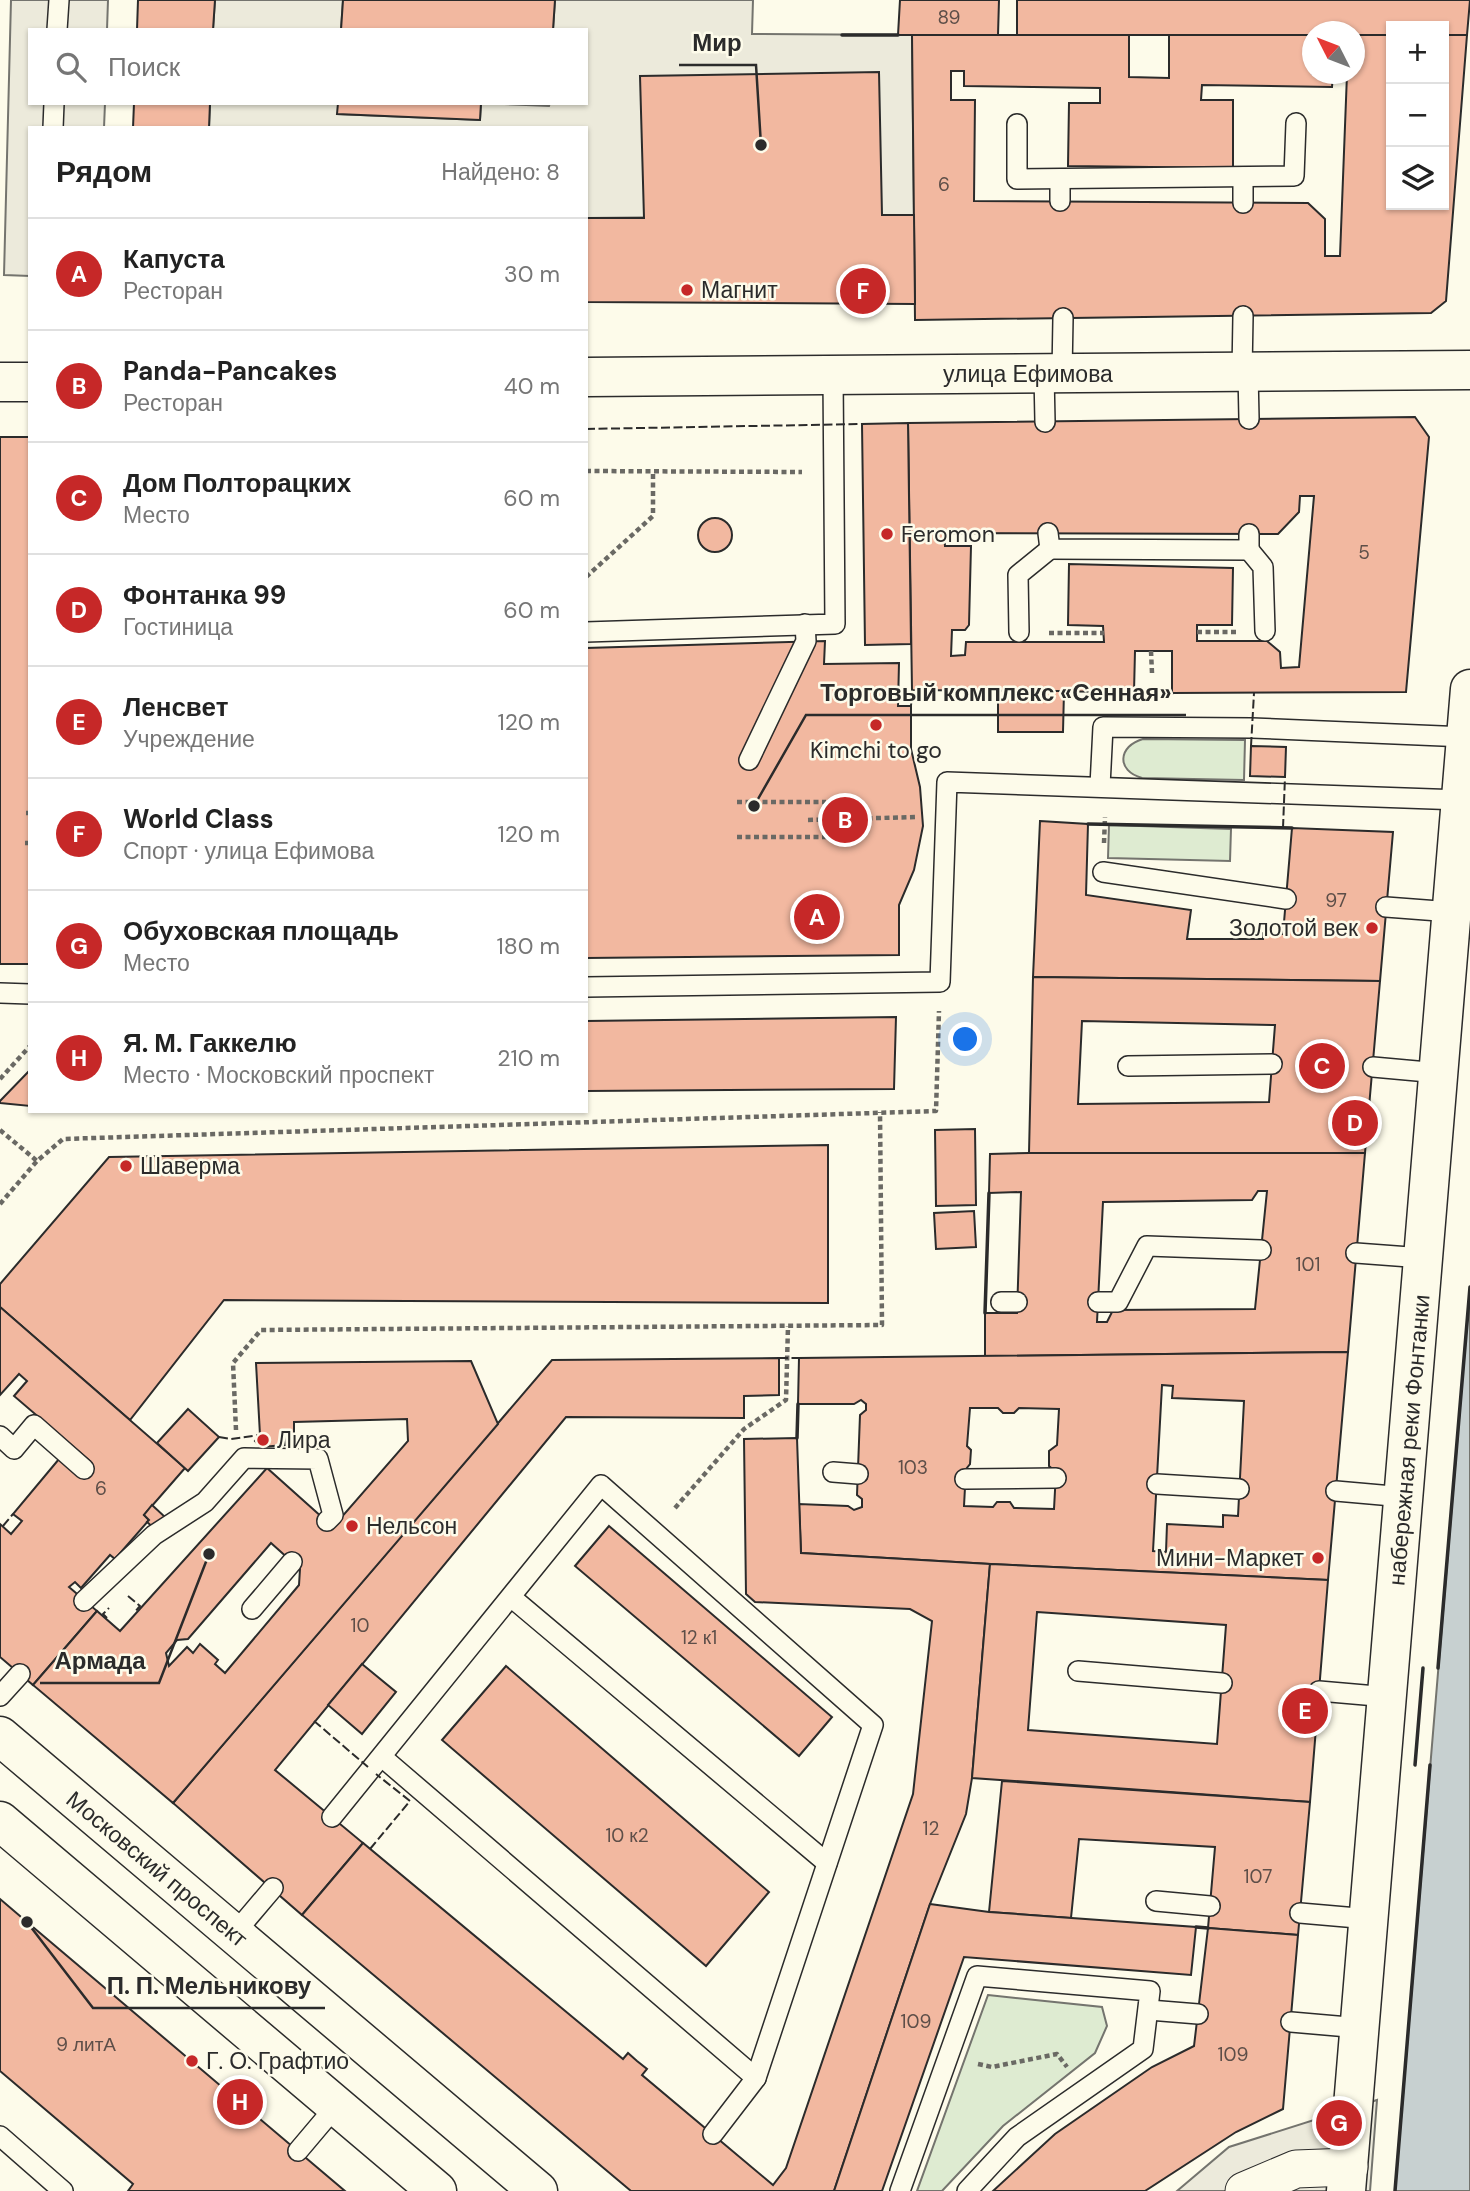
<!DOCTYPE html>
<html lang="ru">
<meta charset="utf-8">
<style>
:root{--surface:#fff;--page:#f2f2f2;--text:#222;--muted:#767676;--line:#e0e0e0;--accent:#c62828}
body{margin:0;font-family:"DM Sans",sans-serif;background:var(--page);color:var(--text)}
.controls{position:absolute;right:21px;top:21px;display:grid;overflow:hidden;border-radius:0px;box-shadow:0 2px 5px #0004}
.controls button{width:63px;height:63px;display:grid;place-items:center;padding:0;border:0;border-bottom:2px solid var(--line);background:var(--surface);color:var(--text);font:35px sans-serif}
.compass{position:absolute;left:1302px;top:21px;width:63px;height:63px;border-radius:50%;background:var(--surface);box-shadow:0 2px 5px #0004;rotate:312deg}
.you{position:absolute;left:966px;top:1040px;width:24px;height:24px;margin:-18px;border:5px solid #fff;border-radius:50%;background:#1a73e8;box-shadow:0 0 0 10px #1a73e833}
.badge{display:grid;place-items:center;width:46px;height:46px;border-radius:50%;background:var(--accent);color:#fff;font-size:23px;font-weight:700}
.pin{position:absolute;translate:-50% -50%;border:4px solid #fff;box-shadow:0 2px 7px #0006}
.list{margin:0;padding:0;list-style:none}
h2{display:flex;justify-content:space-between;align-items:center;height:91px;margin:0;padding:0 28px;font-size:30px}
h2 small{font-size:23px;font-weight:400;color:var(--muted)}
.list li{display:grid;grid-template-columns:46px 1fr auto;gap:21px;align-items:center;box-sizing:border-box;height:112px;padding:0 28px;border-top:2px solid var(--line)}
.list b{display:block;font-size:26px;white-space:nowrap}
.list p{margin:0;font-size:23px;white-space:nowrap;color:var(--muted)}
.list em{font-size:23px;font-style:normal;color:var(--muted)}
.icon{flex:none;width:38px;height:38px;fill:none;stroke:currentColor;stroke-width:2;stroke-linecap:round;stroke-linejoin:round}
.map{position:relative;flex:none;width:1470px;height:2191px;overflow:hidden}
.search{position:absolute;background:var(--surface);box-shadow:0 2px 5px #0004;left:28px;top:28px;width:560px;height:77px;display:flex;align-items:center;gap:18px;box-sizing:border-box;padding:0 24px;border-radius:0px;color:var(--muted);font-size:26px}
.panel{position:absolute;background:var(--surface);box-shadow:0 2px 5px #0004;left:28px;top:126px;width:560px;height:987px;border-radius:0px}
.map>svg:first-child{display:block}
</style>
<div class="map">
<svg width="1470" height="2191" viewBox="0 0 1470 2191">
<rect width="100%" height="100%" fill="#fdfbea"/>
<g fill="#deebd1" stroke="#74746e" stroke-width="2">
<path d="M1143 739 1245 740 1244 780 1142 778C1116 771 1118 746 1143 739Z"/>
<path d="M1109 825 1231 829 1230 861 1108 858Z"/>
<path d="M988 1995 1102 2007 1107 2026 1095 2053 1003 2126 942 2191H917Z"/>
</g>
<g fill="#eceadb" stroke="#74746e" stroke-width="2">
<path d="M11 0H108L107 30H30V103H105L104 128H30V276L4 275Z"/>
<path d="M215 0H343L341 30H213Z"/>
<path d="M555 0H753L752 34 912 35 914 215 586 218V128H209L210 103H338V114L480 120 481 103 549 106 550 103H586V30H553Z"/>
<path d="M1377 2100 1370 2191H1177L1229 2147Z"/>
</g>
<path fill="#c7d0d0" stroke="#74746e" stroke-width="2" d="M1470 1287V2191H1395Z"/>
<g fill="#f2b8a0" stroke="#2b2b2b" stroke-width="2" fill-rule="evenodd">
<path d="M138 0H215L213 30H137Z"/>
<path d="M343 0H555L553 30H341Z"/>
<path d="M900 0H999L998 35H898Z"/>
<path d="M1017 0H1470L1467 35H1444V26H1391V35H1354V32H1312V35H1017Z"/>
<path d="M912 35H1129V77L1169 78V35H1312V74H1333L1332 87 1202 85 1201 100H1233V168L1068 166 1069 103H1100V88L964 86V71H951V100H975L974 201 1308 203 1325 219V256H1340L1347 74H1354V35H1391V205H1444V35H1467L1446 301 1431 313 915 320Z"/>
<path d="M879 72 882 215H914L915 304 586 302V218H644L640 76Z"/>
<path d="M134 103H210L209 128H133Z"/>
<path d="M338 103H481L480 120 337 114Z"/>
<path d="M1415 417 1429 437 1406 692 1172 693V651H1135L1134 692 912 690 908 423ZM1300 496H1314L1299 667 1281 668 1280 652 1267 641H1197V625H1232L1233 568 1069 564 1068 625 1103 626 1104 642H966L965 655 951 656 952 630H965L969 625 971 546H945L944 533 1278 534 1299 512Z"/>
<path d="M908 423 911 644 865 645 862 424Z"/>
<rect x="0" y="437" width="30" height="527"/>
<circle cx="715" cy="535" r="17"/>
<path d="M825 641 824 664 899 663 898 706H911V749L920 787 923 826 914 870 899 905V955L586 958V648Z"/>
<path d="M998 691H1064L1063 732H998Z"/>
<path d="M1251 746 1286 747 1285 777 1250 776Z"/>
<path d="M1040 821 1088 824 1086 895 1191 910 1187 939H1263V933L1283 934 1292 828 1393 832 1380 981 1033 977Z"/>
<path d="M1033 977 1380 981 1365 1153H1029ZM1082 1021 1275 1025 1269 1102 1078 1104Z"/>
<path d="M896 1017 894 1089 586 1091V1021Z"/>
<path d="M30 1070V1106L0 1103V1101Z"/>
<path d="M975 1129 976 1205 936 1206 935 1130Z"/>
<path d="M828 1145V1303L224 1300 130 1420 0 1307V1284L109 1157Z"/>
<path d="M1029 1153H1365L1348 1352 985 1356V1313H1017L1021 1192 989 1193 990 1154ZM1258 1191H1267L1255 1309 1113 1310 1107 1322H1097L1103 1202 1252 1200Z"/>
<path d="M974 1211 976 1247 936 1249 934 1213Z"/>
<path d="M0 1307 185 1468 144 1515 149 1520 115 1559 110 1555 81 1588 75 1582 69 1587 97 1611 33 1685 0 1657V1524L11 1534 22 1521 13 1514 59 1459 78 1475 90 1461 14 1396 27 1381 19 1374 0 1395Z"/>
<path d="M1348 1352 1328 1580 990 1564 801 1553 799 1504 848 1506 854 1510 862 1507V1499L857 1495 860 1415 866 1410V1404L861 1400 854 1404H798L799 1358ZM1162 1385 1173 1386 1172 1398 1244 1401 1238 1516 1223 1515V1527L1167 1524 1166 1552 1153 1551ZM970 1408H998L1003 1413H1014L1019 1408 1059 1409 1057 1445 1049 1451V1466L1056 1472 1054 1509 1014 1508 1010 1502H997L993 1507 964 1506 966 1469 970 1464 971 1450 967 1446Z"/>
<path d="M779 1358V1395L744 1396V1418L566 1417 275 1770 363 1843 302 1915 173 1803 552 1360Z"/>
<path d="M471 1361 498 1424 173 1803 33 1685 97 1611 120 1631 267 1468 333 1527 408 1441 407 1419 294 1422V1434L284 1435 285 1445 261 1447 255 1441 260 1435 256 1363ZM271 1543 300 1569 299 1585 225 1673 215 1664 218 1660 200 1644 193 1653 187 1647 169 1666 166 1653 177 1640 188 1639Z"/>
<path d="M188 1409 219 1437 188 1471 157 1443Z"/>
<path d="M797 1438 801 1553 990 1564 972 1778 966 1814 930 1904 834 2191H631L302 1915 363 1843 623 2059 628 2053 637 2061 647 2069 642 2075 773 2185 786 2168 913 1794 932 1621 910 1609 755 1602 746 1594 744 1439Z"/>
<path d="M152 1505 165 1517 155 1529 147 1522 149 1520 144 1515Z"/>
<path d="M609 1526 832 1717 799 1756 575 1566Z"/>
<path d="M990 1564 1328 1580 1310 1802 972 1778ZM1037 1612 1226 1625 1217 1744 1028 1730Z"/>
<path d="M362 1664 396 1692 362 1734 328 1705Z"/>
<path d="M506 1666 769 1892 706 1966 442 1740Z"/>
<path d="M1002 1781 1310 1802 1298 1935 1208 1928 1215 1847 1079 1839 1071 1918 989 1912Z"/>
<path d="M0 1899 27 1922 345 2191H128L133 2184 0 2071Z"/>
<path d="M930 1904 989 1912 1196 1927 1191 1975 964 1957 882 2191H834Z"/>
<path d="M1208 1928 1298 1935 1283 2109 1236 2132 1145 2191H993L1055 2134 1152 2067 1194 2046Z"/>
</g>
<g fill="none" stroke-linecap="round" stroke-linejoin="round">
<g stroke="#2b2b2b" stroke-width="22">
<g id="service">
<path d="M57 30 59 0"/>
<path d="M1017 124V179L1294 176 1296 123"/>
<path d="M53 128 54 103"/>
<path d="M1060 201V179"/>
<path d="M1243 203V177"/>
<path d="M1242 372 1243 316"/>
<path d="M1248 372 1249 419"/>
<path d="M1062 373 1063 318"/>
<path d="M1044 374 1045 422"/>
<path d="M1048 533 1050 549 1249 550V534"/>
<path d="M1249 550 1263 567 1265 631"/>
<path d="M586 632 835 624 833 375"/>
<path d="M1019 632 1018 575 1050 549"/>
<path d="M749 760 806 641 805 624"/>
<path d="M1100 786 1103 727 1252 728 1466 737"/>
<path d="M1103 872 1286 899"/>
<path d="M1386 907 1452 912"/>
<path d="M586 987 940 982 947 782 1461 800"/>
<path d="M0 993 30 994"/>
<path d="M1128 1066 1272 1064"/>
<path d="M1373 1067 1439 1073"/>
<path d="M1356 1253 1423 1258"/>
<path d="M1001 1302H1017"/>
<path d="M1098 1302H1118L1147 1246 1261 1250"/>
<path d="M0 1436 14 1449 34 1425 84 1469"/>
<path d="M833 1472 858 1474"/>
<path d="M965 1479 1056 1478"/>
<path d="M1157 1484 1239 1489"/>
<path d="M1336 1491 1404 1497"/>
<path d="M511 1597 827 1863"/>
<path d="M84 1601 154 1535 205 1502 244 1458 318 1459 333 1515 327 1521"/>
<path d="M252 1609 292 1562"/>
<path d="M1078 1671 1222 1683"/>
<path d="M1319 1691 1388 1697"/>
<path d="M0 1696 20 1674"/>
<path d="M382 1757 756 2078"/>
<path d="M332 1817 601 1485 873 1725 756 2078 713 2134"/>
<path d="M1156 1901 1210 1906"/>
<path d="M1300 1913 1369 1919"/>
<path d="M234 1934 273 1888"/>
<path d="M1149 2010 1198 2014"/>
<path d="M1291 2022 1360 2028"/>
<path d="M0 2136 63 2191"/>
<path d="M298 2151 336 2106"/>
<path d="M900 2191 977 1976 1150 1991 1143 2049 1017 2137 967 2191"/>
</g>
</g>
<g stroke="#2b2b2b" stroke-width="39">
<path id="minor" d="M1244 2191 1296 2169 1349 2167"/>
</g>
<g stroke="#2b2b2b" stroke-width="41">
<g id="tertiary">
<path d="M586 377 1470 370"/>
<path d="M0 382H30"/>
</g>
</g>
<g stroke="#2b2b2b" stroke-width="41">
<path id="secondary" d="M1346 2191 1470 689"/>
</g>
<g stroke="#2b2b2b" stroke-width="41">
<g id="primary">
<path d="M0 1736 538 2191"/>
<path d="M0 1821 437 2191"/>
</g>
</g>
<g stroke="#6a6964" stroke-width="4.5" stroke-dasharray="5 3.5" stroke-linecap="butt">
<path d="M586 471 802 472"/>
<path d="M586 577 653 516V471"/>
<path d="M1197 632H1236"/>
<path d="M1049 633H1104"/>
<path d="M1151 651 1152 673"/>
<path d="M737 802H826"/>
<path d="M26 813H30"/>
<path d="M808 820 916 817"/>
<path d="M737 837H827"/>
<path d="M25 843H30"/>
<path d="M1104 843 1105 817"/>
<path d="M0 1079 30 1046"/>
<path d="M0 1130 37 1161"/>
<path d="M0 1204 37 1161 63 1139 936 1111 939 1011"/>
<path d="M236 1430 233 1363 261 1330 882 1325 880 1112"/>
<path d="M675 1508 744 1429 786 1400 788 1326"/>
<path d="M978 2064 992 2067 1057 2054 1067 2067"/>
</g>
<use href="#service" stroke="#fdfbea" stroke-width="19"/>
<use href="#minor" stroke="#fdfbea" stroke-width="37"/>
<use href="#tertiary" stroke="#fdfbea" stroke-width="38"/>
<use href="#secondary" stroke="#fdfbea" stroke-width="38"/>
<use href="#primary" stroke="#fdfbea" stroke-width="38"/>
<g stroke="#2b2b2b" stroke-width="2" stroke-dasharray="9 3.5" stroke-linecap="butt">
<path d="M586 429 862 424"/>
<path d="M911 706 912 690"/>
<path d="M1251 746 1254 693"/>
<path d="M1283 828 1285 777"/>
<path d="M779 1358H799"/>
<path d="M219 1437 231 1439 260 1435"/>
<path d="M3 1526 13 1514"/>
<path d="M128 1596 140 1606 134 1613"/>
<path d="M107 1618 103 1614 109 1608"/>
<path d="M314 1721 368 1767"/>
<path d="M370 1849 410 1801 376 1774"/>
</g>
<g stroke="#2b2b2b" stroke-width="3.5">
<path d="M842 35H898"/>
<path d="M1134 692 1172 693"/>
<path d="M1088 824 1292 828"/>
<path d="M985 1313 989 1193"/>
<path d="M797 1438 798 1404"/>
<path d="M1438 1668 1470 1287"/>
<path d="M1415 1765 1423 1668"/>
<path d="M1196 1927 1208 1928"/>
<path d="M1395 2191 1430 1765"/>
</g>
</g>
<g fill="#c62828" stroke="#fdfbea" stroke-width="2.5">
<circle cx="687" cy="290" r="7"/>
<circle cx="887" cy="534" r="7"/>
<circle cx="876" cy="725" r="7"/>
<circle cx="1372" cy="928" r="7"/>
<circle cx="126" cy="1166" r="7"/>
<circle cx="263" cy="1440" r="7"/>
<circle cx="352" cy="1526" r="7"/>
<circle cx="1318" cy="1558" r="7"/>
<circle cx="192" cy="2061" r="7"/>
</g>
<g text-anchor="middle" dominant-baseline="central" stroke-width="5" stroke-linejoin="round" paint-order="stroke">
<g font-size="19" fill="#5d4e48">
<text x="949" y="17">89</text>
<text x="944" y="184">6</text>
<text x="1364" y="552">5</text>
<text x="1336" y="900">97</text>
<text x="1308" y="1264">101</text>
<text x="913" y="1467">103</text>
<text x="101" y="1488">6</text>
<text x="360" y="1625">10</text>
<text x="699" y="1637">12 к1</text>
<text x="931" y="1828">12</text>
<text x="627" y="1835">10 к2</text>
<text x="1258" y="1876">107</text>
<text x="916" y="2021">109</text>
<text x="86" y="2044">9 литА</text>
<text x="1233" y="2054">109</text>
</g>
<g font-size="23" fill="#2b2b2b" stroke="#fdfbea" text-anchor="start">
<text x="701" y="290">Магнит</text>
<text x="901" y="534">Feromon</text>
<text x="876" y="750" text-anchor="middle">Kimchi to go</text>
<text x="1358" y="928" text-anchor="end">Золотой век</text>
<text x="140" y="1166">Шаверма</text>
<text x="277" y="1440">Лира</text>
<text x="366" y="1526">Нельсон</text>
<text x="1304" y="1558" text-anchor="end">Мини-Маркет</text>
<text x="206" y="2061">Г. О. Графтио</text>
</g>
<g font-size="23" fill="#2b2b2b" stroke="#fdfbea">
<text x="1028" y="374">улица Ефимова</text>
<text transform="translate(1409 1440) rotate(-85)">набережная реки Фонтанки</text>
<text transform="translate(157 1869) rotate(40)">Московский проспект</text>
</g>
</g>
<path fill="none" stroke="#2b2b2b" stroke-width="2.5" d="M761 145L756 65H679M754 806L806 715H1186M209 1554L159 1683H40M27 1922L93 2008H325"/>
<g fill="#2b2b2b" stroke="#fdfbea" stroke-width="2.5">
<circle cx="761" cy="145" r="7"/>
<circle cx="754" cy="806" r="7"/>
<circle cx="209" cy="1554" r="7"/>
<circle cx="27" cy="1922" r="7"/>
</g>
<g font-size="24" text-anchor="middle" font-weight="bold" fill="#2b2b2b" stroke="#fdfbea" stroke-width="5" stroke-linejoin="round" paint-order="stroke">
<text x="717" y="51">Мир</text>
<text x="996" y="701">Торговый комплекс «Сенная»</text>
<text x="100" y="1669">Армада</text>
<text x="209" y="1994">П. П. Мельникову</text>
</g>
</svg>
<div class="controls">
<button>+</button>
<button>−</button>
<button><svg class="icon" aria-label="layers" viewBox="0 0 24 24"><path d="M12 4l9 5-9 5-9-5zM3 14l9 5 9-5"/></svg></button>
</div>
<svg class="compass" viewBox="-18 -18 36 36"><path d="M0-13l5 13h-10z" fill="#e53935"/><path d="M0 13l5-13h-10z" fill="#767676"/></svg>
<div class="you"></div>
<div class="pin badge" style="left:817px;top:917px">A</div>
<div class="pin badge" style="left:845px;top:820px">B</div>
<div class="pin badge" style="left:1322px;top:1066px">C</div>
<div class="pin badge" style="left:1355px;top:1123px">D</div>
<div class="pin badge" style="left:1305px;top:1711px">E</div>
<div class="pin badge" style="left:863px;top:291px">F</div>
<div class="pin badge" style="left:1339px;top:2123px">G</div>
<div class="pin badge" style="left:240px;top:2102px">H</div>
<div class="search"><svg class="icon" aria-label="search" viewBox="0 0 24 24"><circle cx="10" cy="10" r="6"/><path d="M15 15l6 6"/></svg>Поиск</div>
<section class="panel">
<h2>Рядом<small>Найдено: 8</small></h2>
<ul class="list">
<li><span class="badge">A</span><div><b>Капуста</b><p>Ресторан</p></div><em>30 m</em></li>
<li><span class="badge">B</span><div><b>Panda-Pancakes</b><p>Ресторан</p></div><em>40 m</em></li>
<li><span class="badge">C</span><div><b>Дом Полторацких</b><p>Место</p></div><em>60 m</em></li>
<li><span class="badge">D</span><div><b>Фонтанка 99</b><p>Гостиница</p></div><em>60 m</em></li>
<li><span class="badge">E</span><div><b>Ленсвет</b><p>Учреждение</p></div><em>120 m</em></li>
<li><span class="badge">F</span><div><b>World Class</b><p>Спорт · улица Ефимова</p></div><em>120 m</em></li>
<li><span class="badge">G</span><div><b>Обуховская площадь</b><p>Место</p></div><em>180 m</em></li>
<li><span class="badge">H</span><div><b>Я. М. Гаккелю</b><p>Место · Московский проспект</p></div><em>210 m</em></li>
</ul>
</section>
</div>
